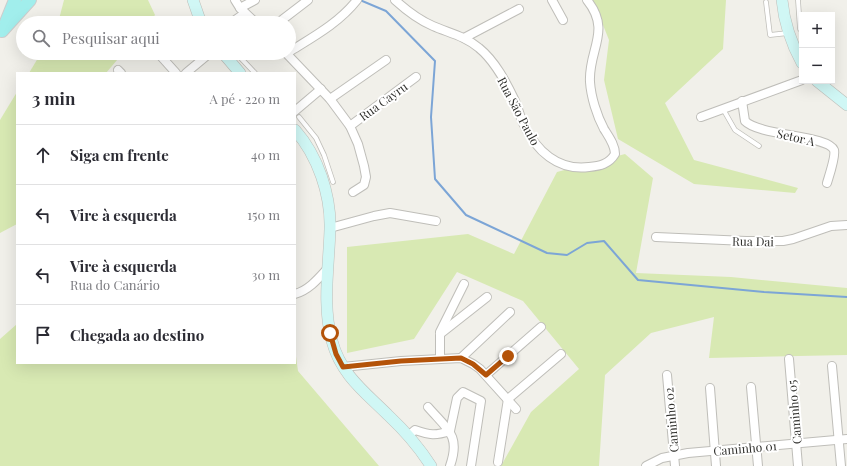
<!DOCTYPE html>
<html lang="pt">
<meta charset="utf-8">
<style>
:root{--surface:#fff;--page:#f2f2f3;--text:#2b2b33;--muted:#7c7c81;--line:#e1e1e2}
body{margin:0;font-family:"Playfair Display",serif;background:var(--page);color:var(--text)}
.controls{position:absolute;right:12px;top:12px;display:grid;overflow:hidden;border-radius:0px;box-shadow:0 4px 16px #0002}
.controls button{width:36px;height:36px;display:grid;place-items:center;padding:0;border:0;border-bottom:1px solid var(--line);background:var(--surface);color:var(--text);font:20px sans-serif}
.stop{position:absolute;width:12px;height:12px;margin:-9px;border:3px solid #b45309;border-radius:50%;background:#fff}
.stop.end{background:#b45309;border-color:#fff;box-shadow:0 1px 4px #0008}
.list{margin:0;padding:0;list-style:none}
h2{display:flex;justify-content:space-between;align-items:center;height:52px;margin:0;padding:0 16px;font-size:17px}
h2 small{font-size:13px;font-weight:400;color:var(--muted)}
.list li{display:grid;grid-template-columns:26px 1fr auto;gap:12px;align-items:center;box-sizing:border-box;height:60px;padding:0 16px;border-top:1px solid var(--line)}
.list b{display:block;font-size:15px;white-space:nowrap}
.list p{margin:0;font-size:13px;white-space:nowrap;color:var(--muted)}
.list em{font-size:13px;font-style:normal;color:var(--muted)}
.icon{flex:none;width:22px;height:22px;fill:none;stroke:currentColor;stroke-width:2;stroke-linecap:round;stroke-linejoin:round}
.map{position:relative;flex:none;width:847px;height:466px;overflow:hidden}
.search{position:absolute;background:var(--surface);box-shadow:0 4px 16px #0002;left:16px;top:16px;width:280px;height:44px;display:flex;align-items:center;gap:10px;box-sizing:border-box;padding:0 14px;border-radius:22px;color:var(--muted);font-size:15px}
.panel{position:absolute;background:var(--surface);box-shadow:0 4px 16px #0002;left:16px;top:72px;width:280px;height:292px;border-radius:0px}
.map>svg:first-child{display:block}
</style>
<div class="map">
<svg width="847" height="466" viewBox="0 0 847 466">
<rect width="100%" height="100%" fill="#f1f0ea"/>
<g fill="#d8e9b3">
<path d="M64 0H148L155 15 149 23H58Z"/>
<path d="M593 0H726L723 49 665 103 694 160 798 188 795 193 694 184 618 139 604 80 609 40Z"/>
<path d="M41 53H123L106 73H29Z"/>
<path d="M17 92V224L0 233V120Z"/>
<path d="M625 154 653 178 636 273 731 277 847 288V355L709 358 714 317 651 333 605 375 599 466H501L531 412 579 369 523 301 457 272 414 339 347 353V247L468 234 514 254 557 172Z"/>
<path d="M17 324V363H295V349L298 371 379 466H0V339Z"/>
</g>
<g fill="none" stroke-linecap="round" stroke-linejoin="round">
<path stroke="#7ca5d6" stroke-width="2" d="M360 0 386 11 435 61 431 117 435 179 466 215 547 253 567 255 587 243 604 241 638 280 764 292 847 297"/>
<g stroke="#bfbeb9" stroke-width="5.5">
<g id="lane">
<path d="M798 0 800 29"/>
<path d="M766 2 770 35 788 33"/>
<path d="M236 53 255 73"/>
<path d="M723 109 735 130 759 146"/>
<path d="M299 117 316 138 324 155 333 182"/>
</g>
</g>
<g stroke="#bfbeb9" stroke-width="10">
<g id="street">
<path d="M235 0 240 8 256 23"/>
<path d="M395 0C406 10 419 20 433 26 449 33 465 36 479 48 495 61 506 82 515 101 518 108 520 116 523 123 536 151 558 171 589 167 600 166 609 164 615 154 615 145 609 137 604 129 597 116 591 97 590 82 588 50 612 31 587 0"/>
<path d="M552 0 563 20"/>
<path d="M240 8 255 0"/>
<path d="M231 23 245 13"/>
<path d="M278 23 308 0"/>
<path d="M464 38 519 9"/>
<path d="M289 52C313 37 339 23 357 0"/>
<path d="M158 53 176 73"/>
<path d="M286 53 330 99 350 126 358 144 364 166 366 177 364 185 353 192"/>
<path d="M118 70 121 73"/>
<path d="M186 73 210 53"/>
<path d="M330 99 386 60"/>
<path d="M742 101 745 121C759 136 828 135 834 150 836 156 829 176 827 183"/>
<path d="M295 111 321 89"/>
<path d="M701 117 802 80"/>
<path d="M350 126 416 77"/>
<path d="M330 228 374 216 390 213 436 221"/>
<path d="M656 237 746 241H783L793 239 831 226 847 225"/>
<path d="M295 294C309 290 318 279 328 268"/>
<path d="M440 334 487 297"/>
<path d="M440 358V332L464 284"/>
<path d="M461 358 510 312"/>
<path d="M789 359 798 466"/>
<path d="M832 366 841 466"/>
<path d="M343 367 401 361 461 358 473 364 480 369 516 409"/>
<path d="M486 375 541 327"/>
<path d="M667 375 675 466"/>
<path d="M751 387 758 466"/>
<path d="M710 388 716 466"/>
<path d="M428 407C447 429 461 435 450 466"/>
<path d="M408 436 415 430C430 435 435 436 450 431L457 398 463 392 481 401 471 466"/>
<path d="M498 462 508 399 561 354"/>
<path d="M646 466 662 458 688 453 847 439"/>
</g>
</g>
<g stroke="#bfbeb9" stroke-width="12">
<g id="secondary">
<path d="M193 0 201 23"/>
<path d="M782 0C784 22 791 43 802 63"/>
<path d="M223 53 240 73"/>
<path d="M817 81 847 105"/>
<path d="M295 130C318 156 331 195 330 229 329 266 322 305 332 341 341 375 365 392 388 415 405 431 419 447 431 466"/>
</g>
</g>
<g stroke="#cdcdcd" stroke-width="14">
<g id="primary">
<path d="M6 22 15 0"/>
<path d="M2 31 30 0"/>
</g>
</g>
<use href="#lane" stroke="#fff" stroke-width="4"/>
<use href="#street" stroke="#fff" stroke-width="8"/>
<use href="#secondary" stroke="#d0f7f5" stroke-width="11"/>
<use href="#primary" stroke="#a1eeec" stroke-width="12"/>
</g>
<g fill="none" stroke-linecap="round" stroke-linejoin="round">
<path stroke="#b45309" stroke-width="5" d="M330 333 336 354 343 367 401 361 461 358 473 364 486 375 508 356"/>
</g>
<g text-anchor="middle" dominant-baseline="central" stroke-width="4" stroke-linejoin="round" paint-order="stroke">
<g font-size="12" fill="#30302d" stroke="#fff">
<text transform="translate(383 101) rotate(-36)">Rua Cayru</text>
<text transform="translate(519 111) rotate(62)">Rua São Paulo</text>
<text transform="translate(796 137) rotate(13)">Setor A</text>
<text transform="translate(753 241) rotate(1)">Rua Dai</text>
<text transform="translate(794 412) rotate(-95)">Caminho 05</text>
<text transform="translate(671 420) rotate(-95)">Caminho 02</text>
<text transform="translate(745 448) rotate(-5)">Caminho 01</text>
</g>
</g>
</svg>
<div class="controls">
<button>+</button>
<button>−</button>
</div>
<div class="stop" style="left:330px;top:333px"></div>
<div class="stop end" style="left:508px;top:356px"></div>
<div class="search"><svg class="icon" aria-label="search" viewBox="0 0 24 24"><circle cx="10" cy="10" r="6"/><path d="M15 15l6 6"/></svg>Pesquisar aqui</div>
<section class="panel">
<h2>3 min<small>A pé · 220 m</small></h2>
<ul class="list">
<li><svg class="icon" aria-label="ahead" viewBox="0 0 24 24"><path d="M12 20V5M6 11l6-6 6 6"/></svg><div><b>Siga em frente</b></div><em>40 m</em></li>
<li><svg class="icon" aria-label="left" viewBox="0 0 24 24"><path d="M17 20v-9H6M10 6l-5 5 5 5"/></svg><div><b>Vire à esquerda</b></div><em>150 m</em></li>
<li><svg class="icon" aria-label="left" viewBox="0 0 24 24"><path d="M17 20v-9H6M10 6l-5 5 5 5"/></svg><div><b>Vire à esquerda</b><p>Rua do Canário</p></div><em>30 m</em></li>
<li><svg class="icon" aria-label="arrive" viewBox="0 0 24 24"><path d="M6 21V4h12l-3 4 3 4H6"/></svg><div><b>Chegada ao destino</b></div></li>
</ul>
</section>
</div>
